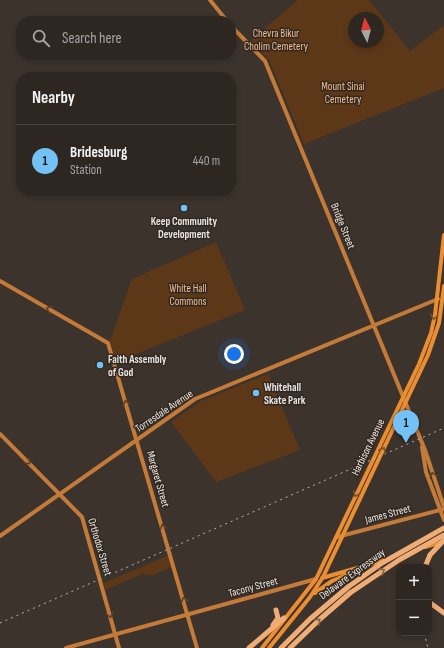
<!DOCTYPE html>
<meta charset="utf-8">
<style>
:root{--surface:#2d2621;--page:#352e2a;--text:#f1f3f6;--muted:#a7a5a5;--line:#48433f;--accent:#73c1f5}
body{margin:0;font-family:"Sofia Sans Condensed",sans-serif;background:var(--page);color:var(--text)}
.controls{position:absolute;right:12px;bottom:12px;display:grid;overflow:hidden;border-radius:8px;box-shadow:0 2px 6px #0003}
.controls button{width:36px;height:36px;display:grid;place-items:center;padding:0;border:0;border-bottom:1px solid var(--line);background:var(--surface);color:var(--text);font:20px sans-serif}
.compass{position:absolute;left:348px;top:12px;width:36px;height:36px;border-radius:50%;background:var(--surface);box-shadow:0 2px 6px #0003;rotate:354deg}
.you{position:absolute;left:234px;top:354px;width:14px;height:14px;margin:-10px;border:3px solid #fff;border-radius:50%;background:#1a73e8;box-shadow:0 0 0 6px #1a73e833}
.badge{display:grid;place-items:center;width:26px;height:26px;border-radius:50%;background:var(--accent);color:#111;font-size:13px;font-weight:700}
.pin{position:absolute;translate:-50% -33px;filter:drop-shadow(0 1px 2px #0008)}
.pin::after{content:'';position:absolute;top:21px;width:14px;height:12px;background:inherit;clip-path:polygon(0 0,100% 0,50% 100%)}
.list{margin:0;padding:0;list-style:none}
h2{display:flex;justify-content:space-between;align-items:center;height:52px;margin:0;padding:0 16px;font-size:17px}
h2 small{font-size:13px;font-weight:400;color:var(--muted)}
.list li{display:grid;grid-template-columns:26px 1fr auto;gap:12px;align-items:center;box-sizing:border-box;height:72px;padding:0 16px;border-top:1px solid var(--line)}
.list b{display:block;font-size:15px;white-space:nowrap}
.list p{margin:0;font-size:13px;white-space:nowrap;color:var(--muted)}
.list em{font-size:13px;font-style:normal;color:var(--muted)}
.icon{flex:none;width:22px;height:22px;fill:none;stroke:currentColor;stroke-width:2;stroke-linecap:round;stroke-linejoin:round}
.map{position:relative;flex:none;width:444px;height:648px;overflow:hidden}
.search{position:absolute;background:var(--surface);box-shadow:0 2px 6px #0003;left:16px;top:16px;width:220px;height:44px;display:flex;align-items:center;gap:10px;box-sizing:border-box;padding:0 14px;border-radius:16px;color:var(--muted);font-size:15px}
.panel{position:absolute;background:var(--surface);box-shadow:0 2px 6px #0003;left:16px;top:72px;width:220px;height:124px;border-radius:16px}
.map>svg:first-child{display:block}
</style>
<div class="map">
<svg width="444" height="648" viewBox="0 0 444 648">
<rect width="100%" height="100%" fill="#3c332c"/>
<g fill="#5d3818" fill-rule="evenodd">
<path d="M298 0H369L410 51 444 25V88L304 144 269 60 250 41ZM354 18H378V42H354Z"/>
<path d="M216 242 245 310 116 362 110 341 132 279Z"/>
<path d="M268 374 300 450 216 482 171 422 201 401Z"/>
<path d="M169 555 173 566 154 575 142 574 105 590 104 583Z"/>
</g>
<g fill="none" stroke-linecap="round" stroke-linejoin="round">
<g stroke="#c47b39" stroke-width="4">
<path d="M210 0 227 21"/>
<path d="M231 26 265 61 425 450 444 507"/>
<path d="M0 281 108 343 197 648"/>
<path d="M0 434 82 517 119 648"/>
<path d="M422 447 426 472 444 520"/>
<path d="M0 536 195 399 438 299"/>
<path d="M337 537 444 509"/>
<path d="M66 648 316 579"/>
</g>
<g stroke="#eb8d31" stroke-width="4">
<path d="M425 547 442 542"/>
<path d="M322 578 385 560"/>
<path d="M315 593 332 581 353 572"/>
<path d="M262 648 316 579 419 364 431 333 435 315 444 235"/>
<path d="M269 648 310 597 323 577 428 355 439 323 444 286"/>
</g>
<g stroke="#f0ac75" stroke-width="5">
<path d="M425 567 430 555"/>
<path d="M429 602 444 613"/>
<path d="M273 625 278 618 276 610"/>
<path d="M249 648 284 618"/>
<path d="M281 648 310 619 348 587"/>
<path d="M290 648 319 620 350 593"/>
</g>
<g stroke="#bab3ae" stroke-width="1" stroke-dasharray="2 4" stroke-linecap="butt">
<path d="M0 623 444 428"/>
<path d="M424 633 428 648"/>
</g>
<g stroke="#f0ac75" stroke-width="5">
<path d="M430 555 444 540"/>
<path d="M348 587 382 563 444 528"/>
<path d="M350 593 399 560 444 535"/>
</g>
</g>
<defs><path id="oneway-chevron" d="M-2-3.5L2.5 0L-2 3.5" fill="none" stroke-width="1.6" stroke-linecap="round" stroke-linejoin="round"/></defs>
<g stroke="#5d4229">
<use href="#oneway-chevron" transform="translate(49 309) rotate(-151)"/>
<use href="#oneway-chevron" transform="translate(126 403) rotate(-106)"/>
<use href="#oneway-chevron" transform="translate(28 462) rotate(45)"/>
<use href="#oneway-chevron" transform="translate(433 475) rotate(-108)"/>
<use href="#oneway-chevron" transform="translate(163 527) rotate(-106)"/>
<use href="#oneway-chevron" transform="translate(184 600) rotate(-106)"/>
<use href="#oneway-chevron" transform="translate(110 615) rotate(75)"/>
</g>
<g stroke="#7b5128">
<use href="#oneway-chevron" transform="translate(434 317) rotate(101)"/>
<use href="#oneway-chevron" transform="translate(383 450) rotate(-65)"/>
<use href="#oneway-chevron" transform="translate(356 494) rotate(114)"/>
</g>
<g stroke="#876447">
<use href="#oneway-chevron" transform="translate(382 571) rotate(-33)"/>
<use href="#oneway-chevron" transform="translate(318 621) rotate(-42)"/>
</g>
<g fill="#73c1f5" stroke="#312922" stroke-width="1.5">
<circle cx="184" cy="208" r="4"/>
<circle cx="100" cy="365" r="4"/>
<circle cx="256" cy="393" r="4"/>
</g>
<g text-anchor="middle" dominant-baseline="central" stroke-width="3" stroke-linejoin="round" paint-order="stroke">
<g font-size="11" fill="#f4bb8d" stroke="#312922">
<text x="276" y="33">Chevra Bikur<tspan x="276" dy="13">Cholim Cemetery</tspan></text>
<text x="343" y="86">Mount Sinai<tspan x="343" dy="13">Cemetery</tspan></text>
<text x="188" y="288">White Hall<tspan x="188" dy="13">Commons</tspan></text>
</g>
<g font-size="11" font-weight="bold" fill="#eae4e0" stroke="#312922" text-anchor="start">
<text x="184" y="221" text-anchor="middle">Keep Community<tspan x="184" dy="13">Development</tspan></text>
<text x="108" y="359">Faith Assembly<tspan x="108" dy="13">of God</tspan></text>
<text x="264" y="387">Whitehall<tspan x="264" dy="13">Skate Park</tspan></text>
</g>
<g font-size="11" fill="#eae4e0" stroke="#312922">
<text transform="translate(343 226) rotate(68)">Bridge Street</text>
<text transform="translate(164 411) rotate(-34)">Torresdale Avenue</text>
<text transform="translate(368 447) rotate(-64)">Harbison Avenue</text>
<text transform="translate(158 479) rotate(74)">Margaret Street</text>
<text transform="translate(388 514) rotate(-15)">James Street</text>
<text transform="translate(100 547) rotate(73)">Orthodox Street</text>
<text transform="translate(352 574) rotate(-36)">Delaware Expressway</text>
<text transform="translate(253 587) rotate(-15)">Tacony Street</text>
</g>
</g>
</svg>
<div class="controls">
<button>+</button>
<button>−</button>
</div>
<svg class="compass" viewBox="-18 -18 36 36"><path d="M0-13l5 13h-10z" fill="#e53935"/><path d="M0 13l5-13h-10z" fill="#a7a5a5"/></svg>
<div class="you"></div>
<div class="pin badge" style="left:406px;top:443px">1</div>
<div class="search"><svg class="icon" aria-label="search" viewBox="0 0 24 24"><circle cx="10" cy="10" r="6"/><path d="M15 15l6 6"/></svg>Search here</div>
<section class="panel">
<h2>Nearby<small></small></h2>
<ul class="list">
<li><span class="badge">1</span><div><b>Bridesburg</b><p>Station</p></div><em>440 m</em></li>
</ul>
</section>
</div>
